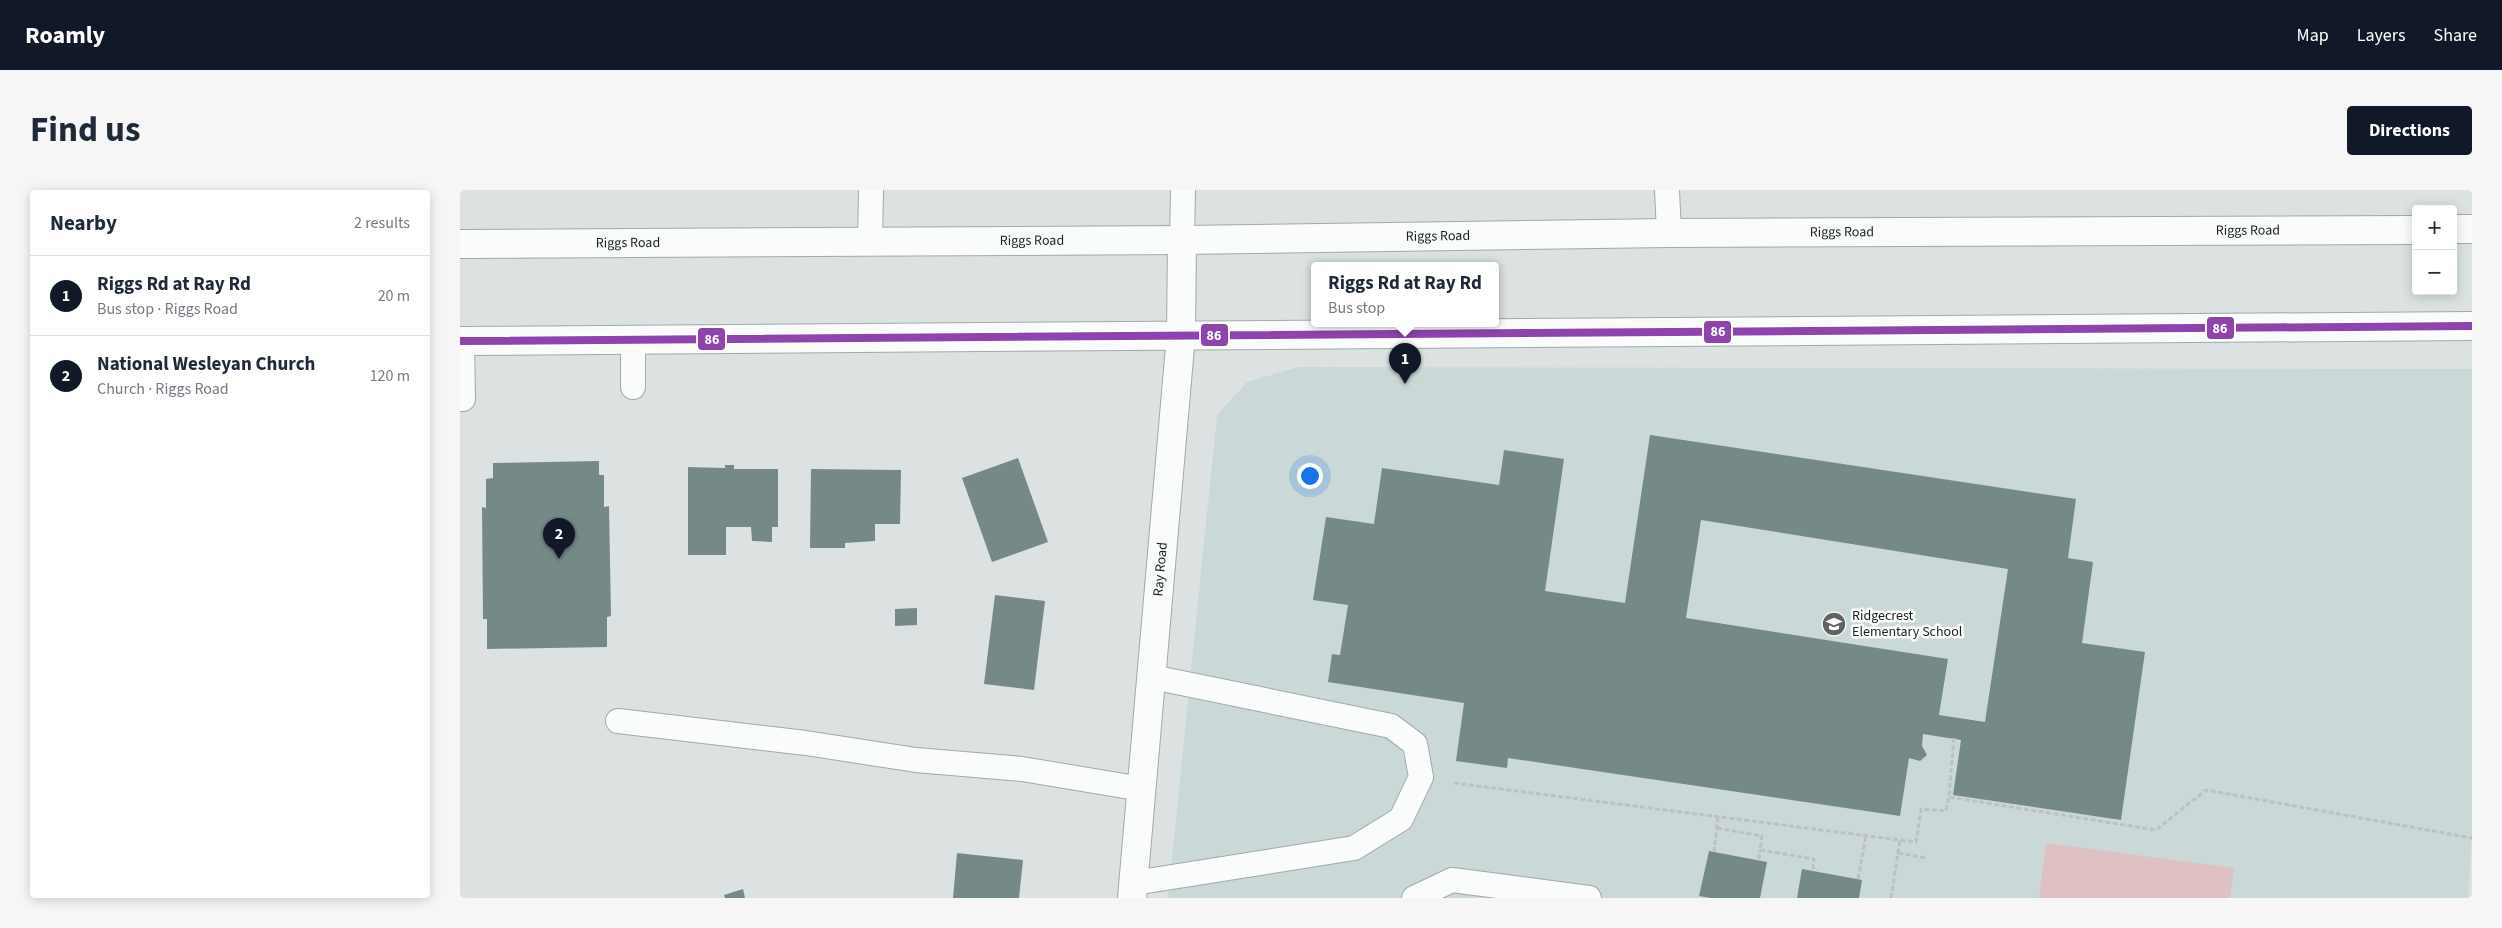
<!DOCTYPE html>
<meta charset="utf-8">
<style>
:root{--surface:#fff;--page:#f6f6f7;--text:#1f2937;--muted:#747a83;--line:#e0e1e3;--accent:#111827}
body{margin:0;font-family:"Source Sans 3",sans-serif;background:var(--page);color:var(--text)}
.controls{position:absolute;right:15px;top:15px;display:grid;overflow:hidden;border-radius:5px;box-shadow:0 2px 12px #0003}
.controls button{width:45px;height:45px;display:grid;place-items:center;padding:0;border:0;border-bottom:1px solid var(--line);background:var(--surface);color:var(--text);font:25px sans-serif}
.you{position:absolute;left:849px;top:285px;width:18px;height:18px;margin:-12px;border:4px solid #fff;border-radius:50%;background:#1a73e8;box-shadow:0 0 0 8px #1a73e833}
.badge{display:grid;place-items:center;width:32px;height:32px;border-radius:50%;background:var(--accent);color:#fff;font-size:16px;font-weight:700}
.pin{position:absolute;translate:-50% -41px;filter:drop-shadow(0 1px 2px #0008)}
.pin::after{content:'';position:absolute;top:26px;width:18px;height:15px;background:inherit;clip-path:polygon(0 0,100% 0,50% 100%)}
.popup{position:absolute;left:851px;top:72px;width:188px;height:65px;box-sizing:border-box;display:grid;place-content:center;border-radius:5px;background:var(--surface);filter:drop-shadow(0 1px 4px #0005);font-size:16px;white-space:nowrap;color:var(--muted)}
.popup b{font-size:19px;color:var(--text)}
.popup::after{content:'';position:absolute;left:50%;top:100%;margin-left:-10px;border:10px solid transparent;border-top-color:var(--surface)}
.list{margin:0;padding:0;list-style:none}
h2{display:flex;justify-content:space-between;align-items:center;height:65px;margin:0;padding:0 20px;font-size:21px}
h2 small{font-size:16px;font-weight:400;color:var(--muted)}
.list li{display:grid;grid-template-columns:32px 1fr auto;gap:15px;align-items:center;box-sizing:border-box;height:80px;padding:0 20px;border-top:1px solid var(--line)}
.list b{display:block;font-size:19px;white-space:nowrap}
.list p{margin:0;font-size:16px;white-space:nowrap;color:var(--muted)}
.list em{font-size:16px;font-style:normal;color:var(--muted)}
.map{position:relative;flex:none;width:2012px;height:708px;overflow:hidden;border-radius:5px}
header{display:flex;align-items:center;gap:30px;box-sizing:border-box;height:70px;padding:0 25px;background:var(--accent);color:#fff}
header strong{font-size:24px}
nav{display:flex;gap:28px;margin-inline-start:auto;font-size:18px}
.intro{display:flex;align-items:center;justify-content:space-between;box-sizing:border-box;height:120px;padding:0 30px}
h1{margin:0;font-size:35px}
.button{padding:12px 22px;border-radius:5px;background:var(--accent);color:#fff;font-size:18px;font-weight:700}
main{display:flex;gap:30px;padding:0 30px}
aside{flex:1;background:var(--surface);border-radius:5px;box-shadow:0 2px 12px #0003}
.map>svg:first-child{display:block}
</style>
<header>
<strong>Roamly</strong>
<nav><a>Map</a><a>Layers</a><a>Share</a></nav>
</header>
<div class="intro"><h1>Find us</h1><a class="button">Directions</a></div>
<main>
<aside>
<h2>Nearby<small>2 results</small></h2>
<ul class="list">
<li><span class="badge">1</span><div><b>Riggs Rd at Ray Rd</b><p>Bus stop · Riggs Road</p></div><em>20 m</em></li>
<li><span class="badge">2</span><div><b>National Wesleyan Church</b><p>Church · Riggs Road</p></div><em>120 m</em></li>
</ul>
</aside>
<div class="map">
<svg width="2012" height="708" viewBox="0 0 2012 708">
<rect width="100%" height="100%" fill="#dce2e2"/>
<path fill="#cad8d7" d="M838 177 2012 179V644L2008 708H708L757 225 787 192Z"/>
<path fill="#e0c1c3" d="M1586 653 1774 678 1770 708H1579Z"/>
<g fill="#768989" fill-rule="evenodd">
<path d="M1190 245 1616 309 1608 368 1633 372 1622 453 1685 462 1661 630 1493 605 1501 550 1463 544 1462 556 1467 565 1460 571 1449 568 1440 626 1048 568 1047 578 996 571 1004 513 868 492 872 464 880 465 888 415 853 410 866 327 914 334 922 278 1039 295 1044 260 1104 269 1085 401 1165 413ZM1241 330 1548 379 1525 532 1479 525 1488 469 1226 428Z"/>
<path d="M558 268 588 352 532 372 502 288Z"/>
<path d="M139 271V285H144V317L149 316 151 426 147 427V457L27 459V429H23L22 317 26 318V289L33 288V273Z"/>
<path d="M265 275H274V279H318V337H312V352L292 351 291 337H266V365H228V277L265 278Z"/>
<path d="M351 279 441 280 440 334H415V351L385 353V358H350Z"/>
<path d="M535 405 585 411 574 500 524 494Z"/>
<path d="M457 418V435L435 436V419Z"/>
<path d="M1249 661 1307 672 1300 708H1251L1239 706Z"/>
<path d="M497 663 563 670 559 708H493Z"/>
<path d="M1342 679 1402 690 1399 708H1337Z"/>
<path d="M283 699 285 708H265L264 705Z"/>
</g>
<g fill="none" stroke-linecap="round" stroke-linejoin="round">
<g stroke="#a3a8a8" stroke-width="26">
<g id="lane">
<path d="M1207 0 1209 43"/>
<path d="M722 50 723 0"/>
<path d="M410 51 411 0"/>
<path d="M173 149V197"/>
<path d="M2 151 3 209"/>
<path d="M158 531 346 553 456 570 562 579 682 599"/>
<path d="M674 693 894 658 941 629 961 587 955 554 931 536 692 487"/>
<path d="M954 708 992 690 1129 708"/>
</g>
</g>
<g stroke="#a3a8a8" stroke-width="30">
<g id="secondary">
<path id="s1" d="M672 708 721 145 722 50"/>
</g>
</g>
<g stroke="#a3a8a8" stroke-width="30">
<g id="primary">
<path d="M1993 39H2012"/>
<path id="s2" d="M0 54 722 50 1209 43 1956 40"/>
<path d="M0 151 2012 136"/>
</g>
</g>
<g stroke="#bfc1c0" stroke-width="3" stroke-dasharray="5 2.5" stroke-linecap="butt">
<path d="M1494 548 1489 607 1696 640 1746 600 2012 648"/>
<path d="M994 593 1456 652 1461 619 1486 621 1489 607"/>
<path d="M1257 638 1302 646 1300 660 1354 669 1353 681"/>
<path d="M1254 662 1258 626"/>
<path d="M1438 663 1466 668"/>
<path d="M1299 669 1300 660"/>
<path d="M1398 689 1406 646"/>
<path d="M1431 708 1440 650"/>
</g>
<use href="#lane" stroke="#fafbfb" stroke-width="24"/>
<use href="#secondary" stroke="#fafbfb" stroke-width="28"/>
<use href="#primary" stroke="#fafbfb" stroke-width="28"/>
<g stroke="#fff" stroke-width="11">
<path id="bus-1" d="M0 151 2012 136"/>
</g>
<use href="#bus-1" stroke="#8e44ad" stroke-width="8"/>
</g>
<defs>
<g id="school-disc" transform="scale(1.25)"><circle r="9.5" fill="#5f6363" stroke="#fff"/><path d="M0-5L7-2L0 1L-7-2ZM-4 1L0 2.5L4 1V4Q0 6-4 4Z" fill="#fff"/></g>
</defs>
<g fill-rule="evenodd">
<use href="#school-disc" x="1374" y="434"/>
</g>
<g text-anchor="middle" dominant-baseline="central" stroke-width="5" stroke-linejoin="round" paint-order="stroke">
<g font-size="14" fill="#1b1f1f" stroke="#fff">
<text stroke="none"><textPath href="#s2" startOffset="1788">Riggs Road</textPath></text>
<text stroke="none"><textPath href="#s2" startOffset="1382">Riggs Road</textPath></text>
<text stroke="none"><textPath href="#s2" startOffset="978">Riggs Road</textPath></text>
<text stroke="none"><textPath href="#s2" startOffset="572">Riggs Road</textPath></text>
<text stroke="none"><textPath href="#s2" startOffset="168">Riggs Road</textPath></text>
<text stroke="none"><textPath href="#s1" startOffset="330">Ray Road</textPath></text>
</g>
<g font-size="14" fill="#1b1f1f" stroke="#fff" text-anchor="start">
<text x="1392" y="426">Ridgecrest<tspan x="1392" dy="16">Elementary School</tspan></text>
</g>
</g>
<g stroke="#fff" stroke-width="2">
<rect x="1746" y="126" width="29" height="24" rx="5" fill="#8e44ad"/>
<rect x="1243" y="130" width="29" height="24" rx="5" fill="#8e44ad"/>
<rect x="740" y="133" width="29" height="24" rx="5" fill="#8e44ad"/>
<rect x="237" y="137" width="29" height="24" rx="5" fill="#8e44ad"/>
</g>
<g font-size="14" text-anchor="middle" font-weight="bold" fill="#fff">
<text x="1760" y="143">86</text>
<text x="1258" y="146">86</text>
<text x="754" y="150">86</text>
<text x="252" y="154">86</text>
</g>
</svg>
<div class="controls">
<button>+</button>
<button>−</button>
</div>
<div class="you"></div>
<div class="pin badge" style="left:945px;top:194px">1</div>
<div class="popup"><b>Riggs Rd at Ray Rd</b>Bus stop</div>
<div class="pin badge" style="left:99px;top:369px">2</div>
</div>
</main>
